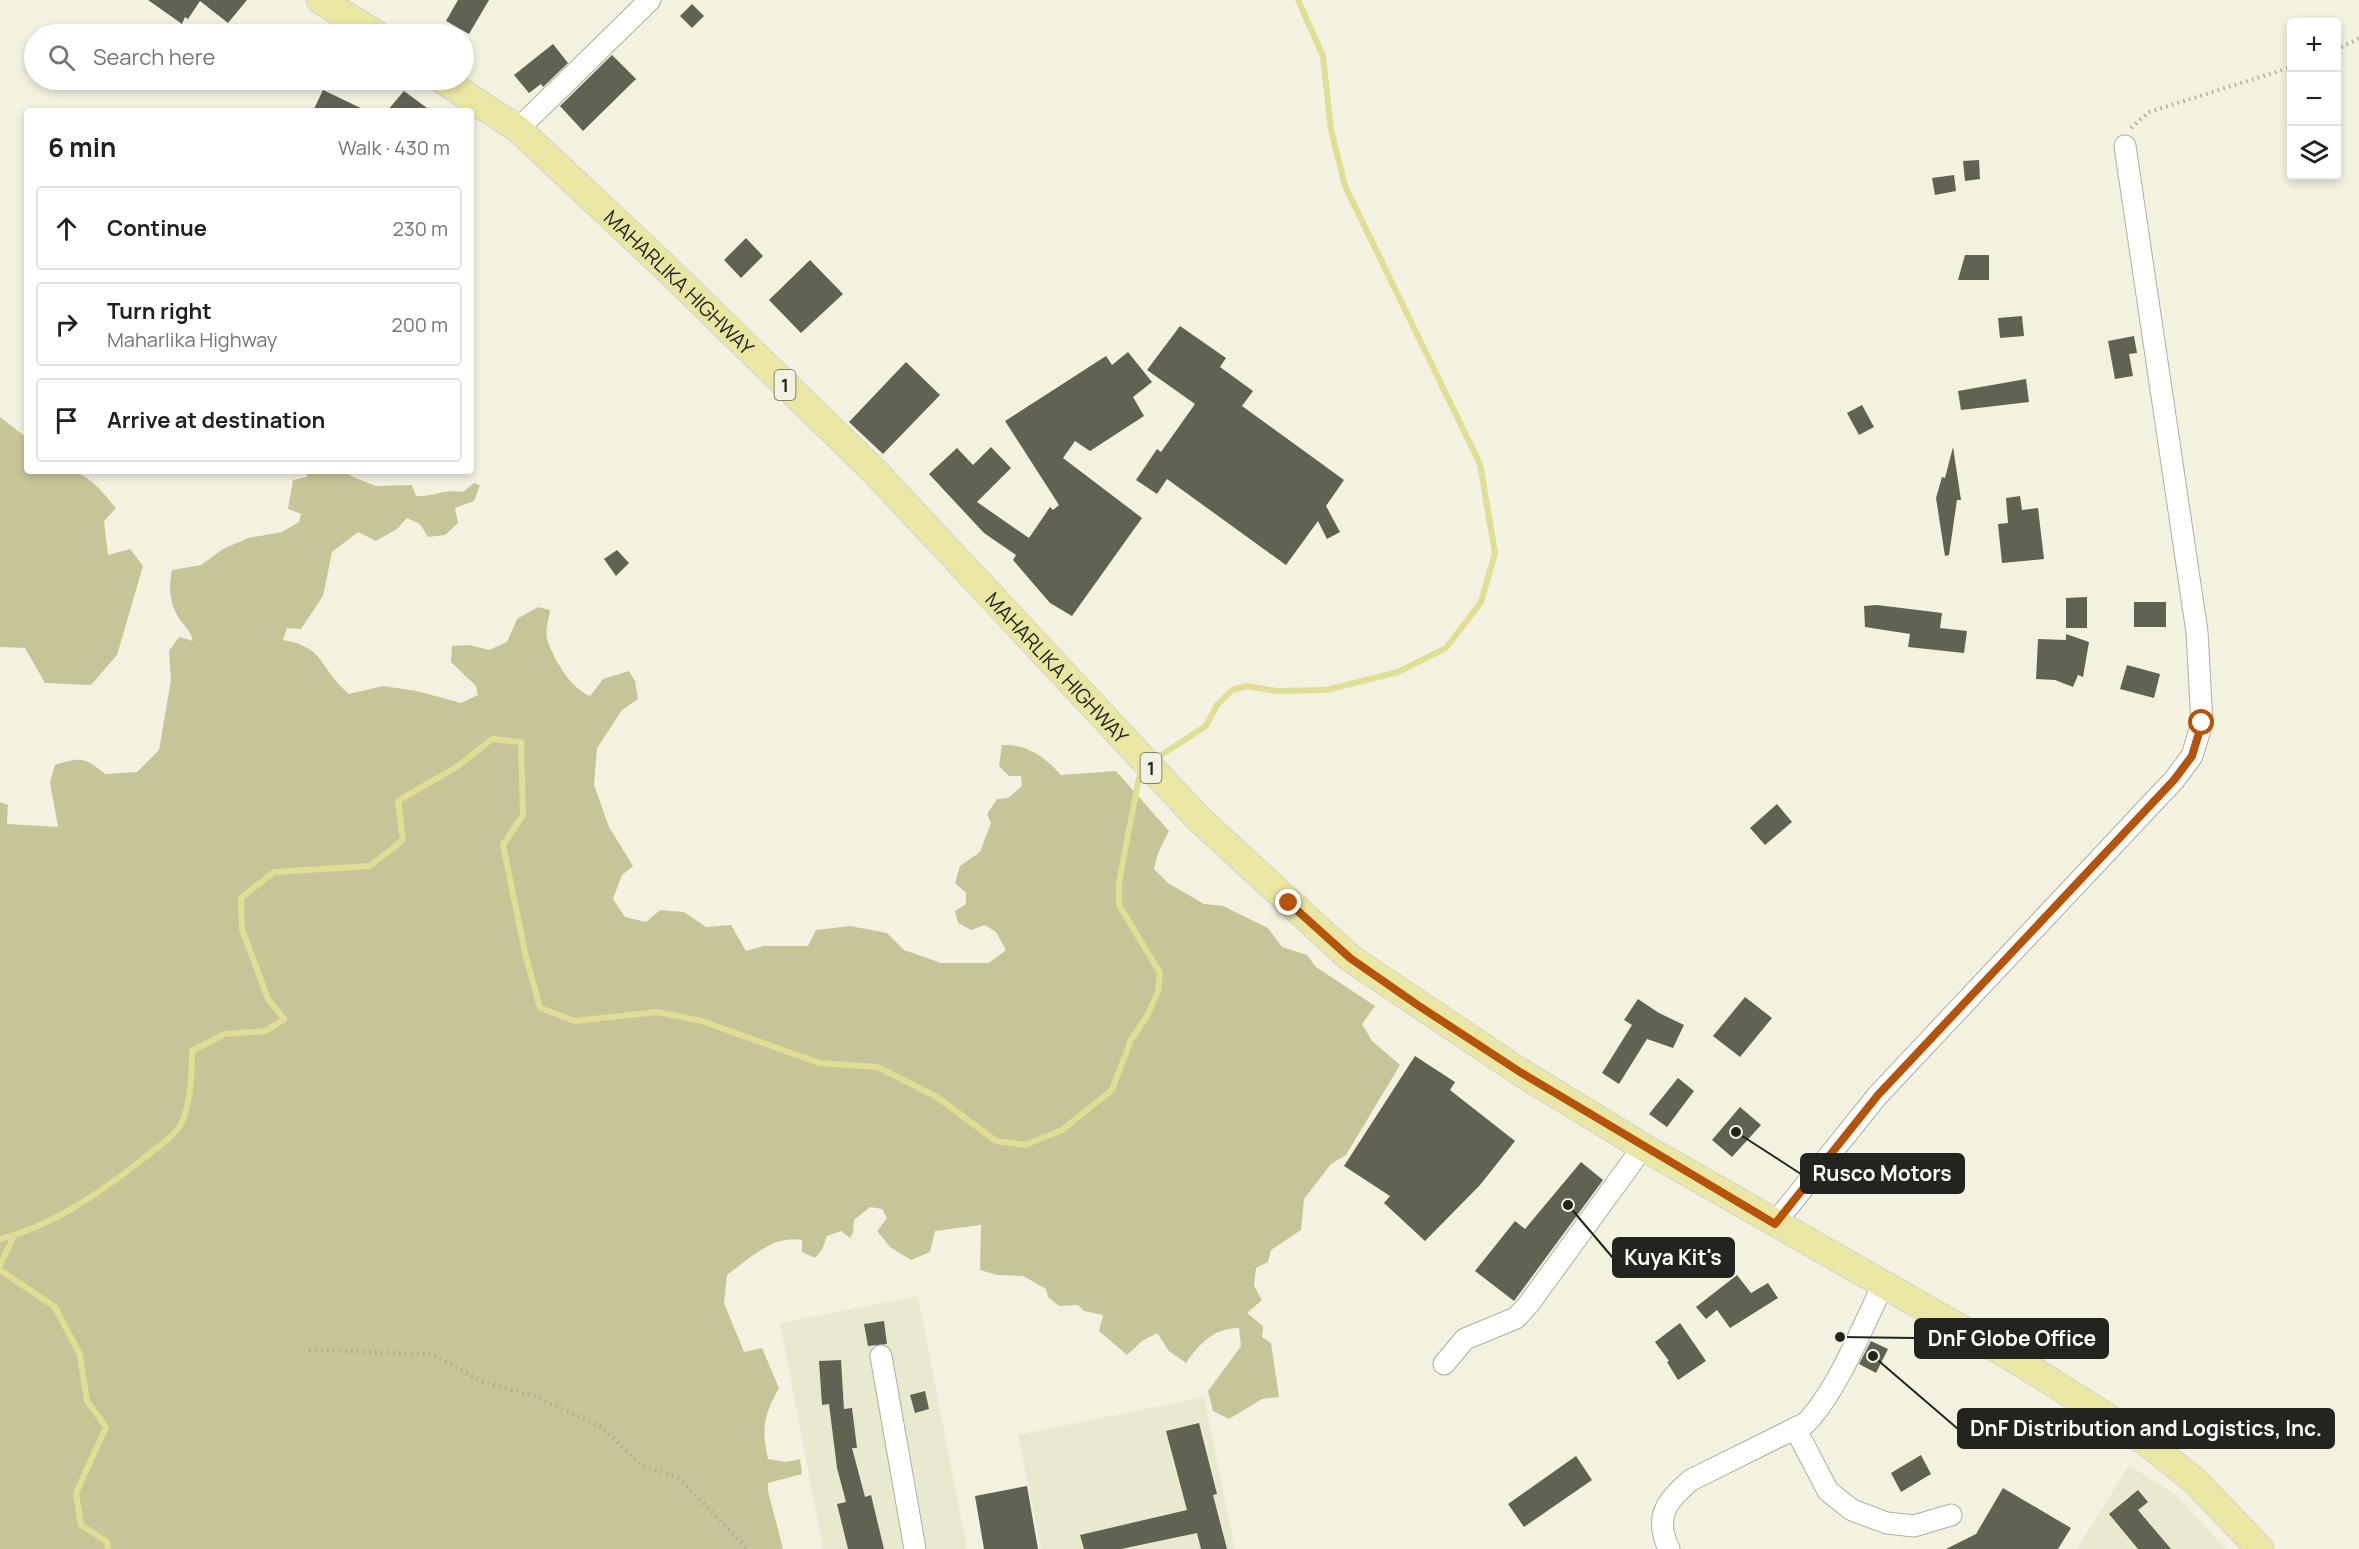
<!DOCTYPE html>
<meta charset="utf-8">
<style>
:root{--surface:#fff;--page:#f6f6f6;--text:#202124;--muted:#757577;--line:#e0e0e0}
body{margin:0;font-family:Manrope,sans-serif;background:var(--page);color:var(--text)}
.controls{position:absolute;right:18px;top:18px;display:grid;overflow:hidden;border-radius:6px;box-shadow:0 3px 9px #0003}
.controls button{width:54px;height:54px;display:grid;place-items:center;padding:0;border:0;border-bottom:2px solid var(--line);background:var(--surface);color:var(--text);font:30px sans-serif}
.stop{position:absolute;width:18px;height:18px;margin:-14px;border:4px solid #b45309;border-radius:50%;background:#fff}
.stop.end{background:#b45309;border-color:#fff;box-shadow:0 2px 6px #0008}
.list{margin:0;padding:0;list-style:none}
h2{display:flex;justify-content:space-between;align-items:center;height:78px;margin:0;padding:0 24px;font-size:26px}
h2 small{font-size:20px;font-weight:400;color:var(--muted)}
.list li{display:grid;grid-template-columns:39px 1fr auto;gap:18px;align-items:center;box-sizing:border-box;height:84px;margin:0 12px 12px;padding:0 12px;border:2px solid var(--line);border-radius:6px}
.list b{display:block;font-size:22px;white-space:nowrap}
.list p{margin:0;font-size:20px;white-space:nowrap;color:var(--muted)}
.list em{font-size:20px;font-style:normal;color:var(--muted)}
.icon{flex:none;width:33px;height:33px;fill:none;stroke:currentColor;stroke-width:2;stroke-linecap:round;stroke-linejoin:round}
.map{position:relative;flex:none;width:2359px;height:1549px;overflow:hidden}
.search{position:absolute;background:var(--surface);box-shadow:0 3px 9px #0003;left:24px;top:24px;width:450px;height:66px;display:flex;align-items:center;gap:15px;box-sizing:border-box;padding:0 21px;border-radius:33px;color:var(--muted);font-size:22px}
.panel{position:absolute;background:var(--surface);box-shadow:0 3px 9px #0003;left:24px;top:108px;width:450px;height:366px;border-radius:6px}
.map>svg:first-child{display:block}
</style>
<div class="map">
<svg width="2359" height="1549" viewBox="0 0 2359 1549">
<rect width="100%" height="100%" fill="#f3f2e1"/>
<g fill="#e9e9d0">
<path d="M918 1296 967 1549H823L780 1323Z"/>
<path d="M1204 1397 1235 1549H1041L1018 1435Z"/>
<path d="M2129 1465 2177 1496 2226 1549H2077Z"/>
</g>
<g fill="#c7c598">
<path d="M0 417 27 438V471C80 471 81 466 116 508L104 521 108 555 130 549 143 566 117 655 91 685 45 683 25 648 0 647Z"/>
<path d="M307 471H345L353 477 376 486 412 485 416 496C435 497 441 489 463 492L474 483 480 485 474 501 455 508 458 523 445 535 428 537 420 524 407 518 397 529 376 541 358 532 332 552 323 596 301 629 287 628 283 640C326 647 319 669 349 694L383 686 417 691 461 703 478 695 476 686 451 662 452 646 469 645 489 650 507 642 517 619 538 607 550 610C549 618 545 631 547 639 553 658 571 689 590 696L603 679 629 671 635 681 638 699 622 710 597 748 594 785 609 827 633 866 622 875 613 899 625 917 646 922 660 910 684 912 706 927 731 925 746 951 764 946H808L816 930 850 926 887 933 904 950 941 963H989L1006 950 996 932 985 925 971 930 958 923 955 911 966 904V893L955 883 960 866 980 852 991 823 987 814 997 799 1008 798 1022 786 1021 776H1009L999 766 1002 745C1027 744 1045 757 1061 775L1116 771 1169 831 1158 853 1154 869 1168 883 1204 904 1223 906 1268 928 1282 947 1307 955 1316 967 1375 1006 1362 1024 1372 1041 1400 1065 1346 1155 1331 1164 1304 1199 1301 1230 1271 1250 1268 1262 1256 1268 1254 1286 1262 1300 1247 1313 1263 1326 1262 1337 1271 1343 1279 1397 1262 1399 1229 1419 1213 1411 1208 1391 1241 1346 1239 1328C1214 1328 1200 1343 1186 1363L1169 1351 1157 1333 1142 1341 1127 1355 1099 1331 1103 1315 1084 1311 1078 1305 1059 1306 1048 1297 1046 1289 1023 1276 997 1275 980 1270 981 1225 935 1231 930 1252 911 1260 890 1247 877 1231 887 1218 882 1209 870 1207 854 1220 853 1233 850 1238 841 1231 827 1236 822 1250 815 1258 802 1252V1240C773 1235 750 1258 727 1275L724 1303 744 1352 762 1348 779 1388C764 1415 761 1428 768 1459L786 1462 800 1459 802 1474 768 1483V1491L783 1549H0V802L8 805 7 824 58 827 50 782 55 765C80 757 85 757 105 774L137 772 159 750 171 680 169 651 179 637 193 641C190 628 181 624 176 613 169 599 169 585 172 570L201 565 223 549 248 538 282 532 299 522 301 514 288 509 293 480 307 477Z"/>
</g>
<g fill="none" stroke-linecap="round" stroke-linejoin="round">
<g stroke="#e0dd94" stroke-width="6">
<path d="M1152 761 1206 726 1217 705 1232 690 1247 686 1277 691 1326 690 1398 672 1446 648 1481 602 1495 553 1480 464 1345 186 1331 130 1323 56 1298 0"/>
<path d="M0 1239C55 1225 104 1190 148 1155 157 1147 169 1140 176 1131 191 1115 192 1072 192 1051L225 1034 266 1031 284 1019 268 999 242 929 241 898 274 872 370 866 403 840 398 801 458 766 492 739 521 742 523 815 503 845 526 957 540 1008 575 1021 657 1012 702 1021 819 1063 878 1067 937 1097 996 1141 1025 1145 1062 1130 1112 1090 1131 1040 1147 1016 1158 991 1160 973 1119 905V882L1139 778 1144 771"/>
<path d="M0 1265 14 1236"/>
<path d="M0 1270 55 1307 80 1355 87 1401 106 1427 76 1493 81 1525 107 1542 108 1549"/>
</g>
</g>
<g fill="#626253">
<path d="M148 0H247L228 23 200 1 188 19 185 17 182 24Z"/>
<path d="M458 0H489L469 34 446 21Z"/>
<path d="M692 4 704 16 692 28 680 16Z"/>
<path d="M553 44 568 63 543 87 541 84 529 93 514 75Z"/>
<path d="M612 55 636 79 583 131 560 106Z"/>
<path d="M323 90 367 111H313Z"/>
<path d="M404 91 431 111H387Z"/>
<path d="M1979 160 1980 179 1965 181 1963 161Z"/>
<path d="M1954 175 1956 191 1935 195 1932 178Z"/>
<path d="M746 238 763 256 741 278 724 260Z"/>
<path d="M1965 255H1989V280H1958Z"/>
<path d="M810 260 843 294 801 333 769 300Z"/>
<path d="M2022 316 2024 336 2000 338 1998 318Z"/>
<path d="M1180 326 1226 358 1220 367 1253 391 1242 406 1344 480 1326 506 1340 532 1327 539 1318 521 1286 565 1167 479 1157 494 1136 480 1157 449 1161 452 1195 404 1147 370Z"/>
<path d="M2134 336 2137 353 2129 354 2133 376 2115 379 2108 341Z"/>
<path d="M1128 352 1152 382 1133 397 1144 416 1090 451 1075 441 1063 458 1142 518 1072 616 1050 603 1013 560 1016 555 984 533 929 474 957 448 973 465 991 447 1011 468 977 502 1029 538 1050 507 1053 510 1059 505 1005 421 1106 356 1112 365Z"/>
<path d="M906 362 940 395 883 454 849 422Z"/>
<path d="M2026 379 2029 402 1961 410 1958 391Z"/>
<path d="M1862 405 1874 427 1859 435 1847 413Z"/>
<path d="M1953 447 1961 500H1957L1949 555 1945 556 1936 498 1942 477 1945 478Z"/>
<path d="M2020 496 2022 510 2038 508 2044 559 2002 563 1998 524 2008 523 2006 498Z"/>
<path d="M617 550 629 563 616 576 604 559Z"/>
<path d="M2087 597V628H2066V598Z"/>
<rect x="2134" y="602" width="32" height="25"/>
<path d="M1877 605 1942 613 1940 628 1967 631 1964 653 1908 647 1910 634 1865 627 1864 606Z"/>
<path d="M2066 634 2089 642 2083 677 2078 675 2073 687 2055 680 2036 679 2038 639 2066 640Z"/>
<path d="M2127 665 2160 674 2154 698 2120 689Z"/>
<path d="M1777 804 1792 822 1765 845 1750 828Z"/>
<path d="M1745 997 1772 1018 1740 1057 1713 1036Z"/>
<path d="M1638 999 1659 1013 1684 1025 1673 1048 1647 1039 1619 1084 1602 1073 1632 1025 1624 1020Z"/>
<path d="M1415 1056 1455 1082 1450 1090 1515 1141 1480 1185 1425 1241 1384 1203 1390 1196 1344 1166Z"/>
<path d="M1678 1078 1694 1091 1667 1127 1649 1114Z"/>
<path d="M1740 1107 1761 1125 1732 1157 1712 1140Z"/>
<path d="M1581 1162 1603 1180 1514 1301 1475 1271 1515 1221 1525 1229Z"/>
<path d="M1737 1275 1751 1293 1768 1283 1778 1298 1730 1328 1717 1310 1706 1319 1696 1307Z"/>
<path d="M884 1321 887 1344 868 1346 864 1324Z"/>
<path d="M1680 1323 1706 1361 1678 1380 1667 1362 1669 1361 1655 1342Z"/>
<path d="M1871 1341 1888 1349 1876 1373 1859 1364Z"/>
<path d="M841 1360 844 1409 852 1408 857 1448H852L865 1497 871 1495 884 1549H848L837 1504 846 1502 837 1468 829 1404 822 1405 819 1361Z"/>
<path d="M925 1391 929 1409 915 1413 910 1395Z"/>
<path d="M1199 1423 1217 1494 1213 1495 1227 1549H1201L1197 1533 1121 1549H1084L1080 1535 1187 1510 1166 1431Z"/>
<path d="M1921 1455 1931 1474 1901 1492 1891 1473Z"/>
<path d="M1576 1456 1592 1480 1524 1527 1508 1504Z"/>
<path d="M1027 1486 1038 1549H984L975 1496Z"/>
<path d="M2003 1488 2071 1528 2058 1549H1946L1976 1534Z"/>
<path d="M2138 1490 2148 1502 2138 1510 2171 1549H2138L2109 1514Z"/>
</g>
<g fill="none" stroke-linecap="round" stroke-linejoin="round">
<g stroke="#afaf9f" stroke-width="23">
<g id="minor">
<path d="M518 129 650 0"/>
<path d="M1775 1223 1878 1095 2174 780 2192 756 2202 723 2197 632 2125 146"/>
<path d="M881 1356 915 1549"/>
<path d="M1444 1364 1465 1339 1516 1318 1528 1305 1643 1147"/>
<path d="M1795 1428 1828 1491 1852 1510 1887 1523 1914 1526 1951 1515"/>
<path d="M1669 1549C1654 1517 1666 1501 1691 1480L1806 1423C1837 1391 1863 1326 1883 1285"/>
</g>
</g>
<g stroke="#d3d3d2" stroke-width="29">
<g id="major">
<path d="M320 0 376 34"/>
<path id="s1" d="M443 80 518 129 665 267 876 473 1199 819 1350 958 1520 1072 1643 1147 2023 1364 2145 1441 2196 1482 2260 1549"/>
</g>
</g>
<g stroke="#aaaa9d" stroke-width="4" stroke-dasharray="1.5 4.5" stroke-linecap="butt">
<path d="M2336 50 2359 38"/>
<path d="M2131 128 2149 112 2292 67"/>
<path d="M309 1350 431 1354 483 1382 534 1396 600 1426 641 1465 680 1479 747 1549"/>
</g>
<use href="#minor" stroke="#fff" stroke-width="21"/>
<use href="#major" stroke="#eae6a3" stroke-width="27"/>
</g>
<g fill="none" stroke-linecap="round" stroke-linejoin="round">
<path stroke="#b45309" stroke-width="8" d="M1289 903 1350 958 1419 1006 1520 1072 1775 1224 1878 1095 2174 780 2192 756 2202 723"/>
</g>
<g text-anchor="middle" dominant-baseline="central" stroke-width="6" stroke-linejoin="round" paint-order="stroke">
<g fill="#f3f2e1" stroke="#626258" stroke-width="1.5">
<rect x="774.5" y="370" width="21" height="30" rx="4.5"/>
<rect x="1140.5" y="753" width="21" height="30" rx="4.5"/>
</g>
<g font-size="18" font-weight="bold" fill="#24241e">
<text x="785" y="385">1</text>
<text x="1151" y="768">1</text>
</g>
<g font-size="20" fill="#24241e" stroke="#f3f2e1">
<text stroke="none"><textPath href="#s1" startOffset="312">MAHARLIKA HIGHWAY</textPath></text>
<text stroke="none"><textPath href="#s1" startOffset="852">MAHARLIKA HIGHWAY</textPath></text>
</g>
</g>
<path fill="none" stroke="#24241e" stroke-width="2" d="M1736 1132L1801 1174M1568 1205L1613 1258M1840 1337L1915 1338M1873 1356L1958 1429"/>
<g fill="#24241e" stroke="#f3f2e1" stroke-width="2">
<circle cx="1736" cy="1132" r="6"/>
<circle cx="1568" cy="1205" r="6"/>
<circle cx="1840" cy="1337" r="6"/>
<circle cx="1873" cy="1356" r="6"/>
</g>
<g fill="#24241e" stroke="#24241e" stroke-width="2">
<rect x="1801" y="1154" width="163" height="39" rx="6"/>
<rect x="1613" y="1238" width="121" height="39" rx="6"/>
<rect x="1915" y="1319" width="193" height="39" rx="6"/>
<rect x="1958" y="1409" width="376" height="39" rx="6"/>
</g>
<g font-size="21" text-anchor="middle" font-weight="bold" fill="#fff">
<text x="1882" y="1181">Rusco Motors</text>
<text x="1673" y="1265">Kuya Kit's</text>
<text x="2012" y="1346">DnF Globe Office</text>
<text x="2146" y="1436">DnF Distribution and Logistics, Inc.</text>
</g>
</svg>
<div class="controls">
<button>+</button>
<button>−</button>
<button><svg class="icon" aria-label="layers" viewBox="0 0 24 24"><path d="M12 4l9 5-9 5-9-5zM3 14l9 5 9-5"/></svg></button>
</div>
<div class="stop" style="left:2202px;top:723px"></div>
<div class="stop end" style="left:1289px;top:903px"></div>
<div class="search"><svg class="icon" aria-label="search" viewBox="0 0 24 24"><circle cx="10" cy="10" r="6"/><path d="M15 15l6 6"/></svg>Search here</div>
<section class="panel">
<h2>6 min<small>Walk · 430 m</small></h2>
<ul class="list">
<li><svg class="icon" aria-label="ahead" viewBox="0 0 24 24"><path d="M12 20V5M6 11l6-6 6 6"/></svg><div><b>Continue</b></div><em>230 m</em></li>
<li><svg class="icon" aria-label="right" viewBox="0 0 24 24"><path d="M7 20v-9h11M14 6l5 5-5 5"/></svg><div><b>Turn right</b><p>Maharlika Highway</p></div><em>200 m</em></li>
<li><svg class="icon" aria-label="arrive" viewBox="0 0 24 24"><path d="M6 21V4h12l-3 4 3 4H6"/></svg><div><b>Arrive at destination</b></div></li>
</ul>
</section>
</div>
